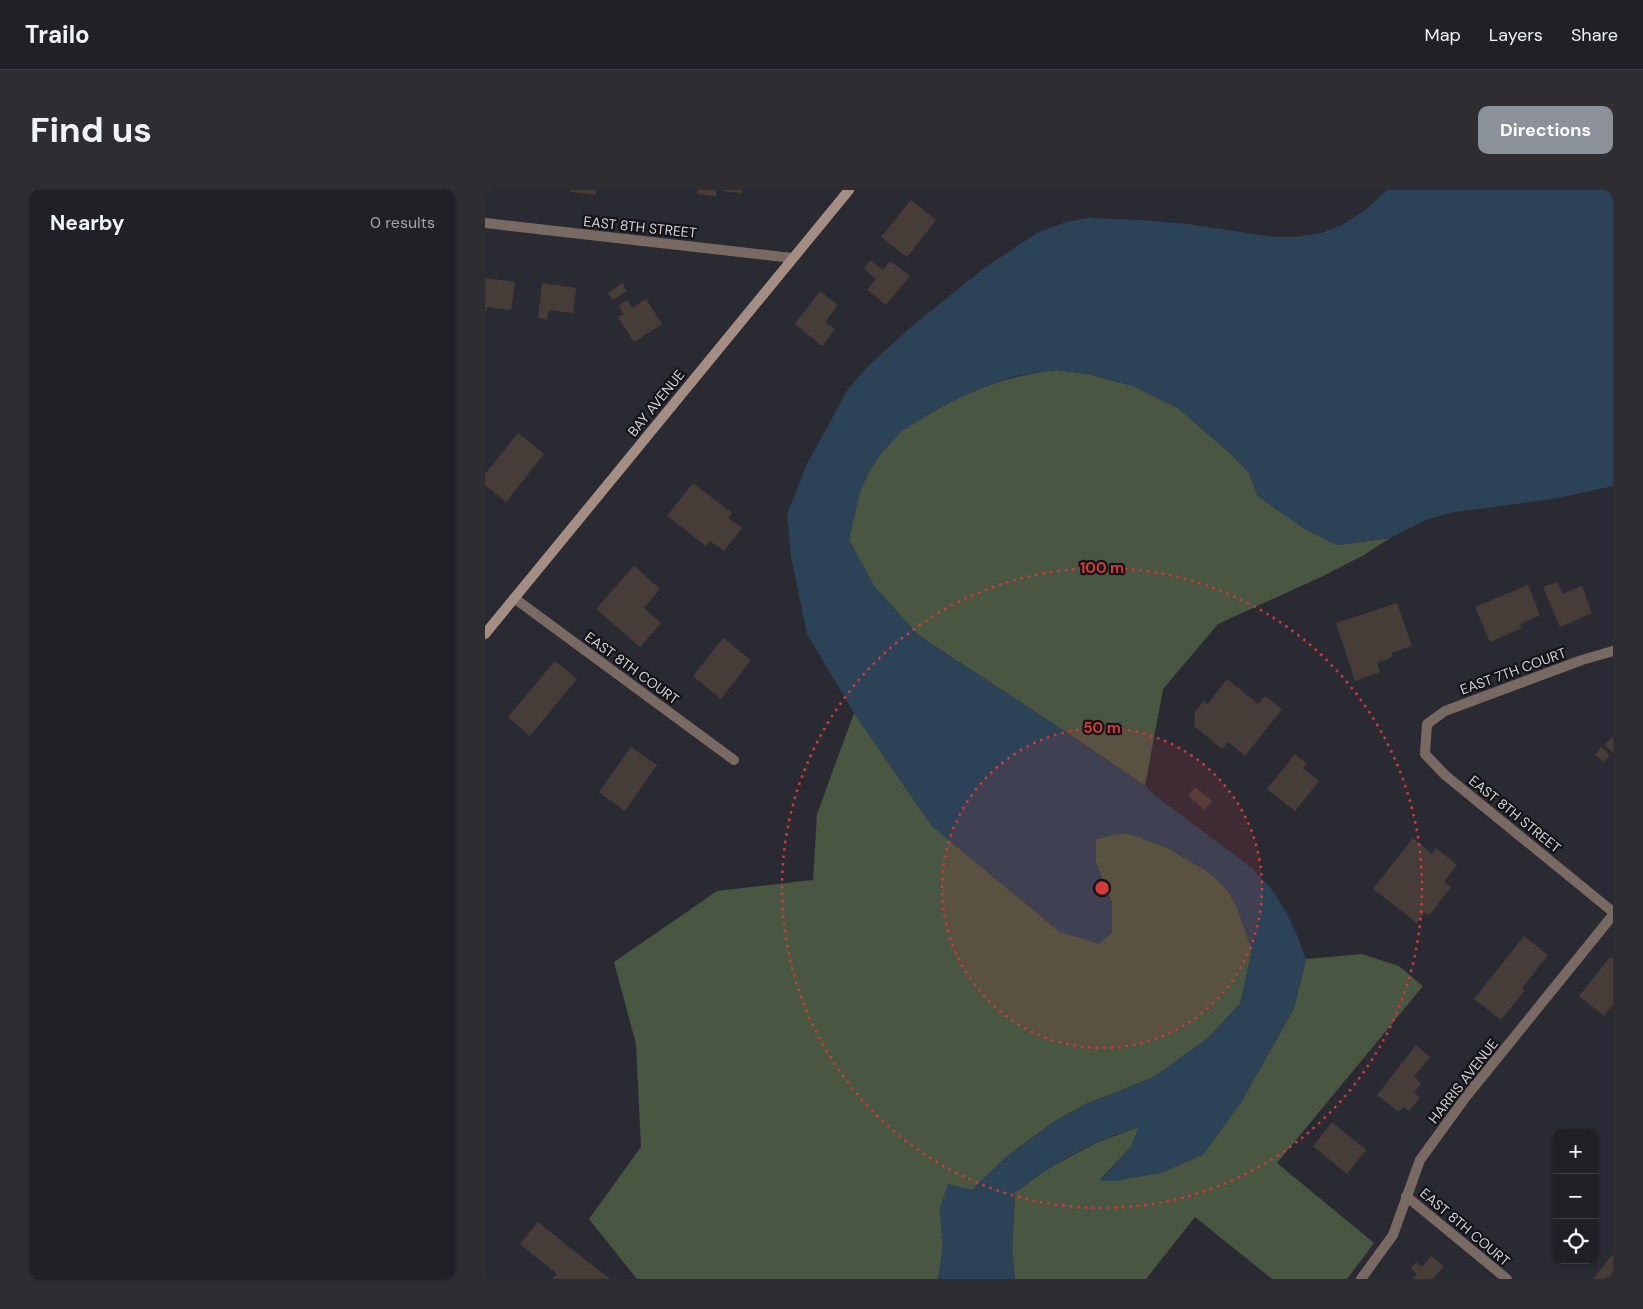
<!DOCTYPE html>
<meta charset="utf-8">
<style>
:root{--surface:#202026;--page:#2d2d32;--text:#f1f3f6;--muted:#a2a3a7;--line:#3d3e43;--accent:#8c9099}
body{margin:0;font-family:"DM Sans",sans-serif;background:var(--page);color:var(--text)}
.controls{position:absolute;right:15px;bottom:15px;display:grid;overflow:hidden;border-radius:10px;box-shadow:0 1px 4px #0004}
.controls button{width:45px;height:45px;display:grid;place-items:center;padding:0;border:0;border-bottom:1px solid var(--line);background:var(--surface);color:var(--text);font:25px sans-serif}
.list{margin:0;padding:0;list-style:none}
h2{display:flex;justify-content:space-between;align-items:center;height:65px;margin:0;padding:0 20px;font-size:21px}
h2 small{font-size:16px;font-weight:400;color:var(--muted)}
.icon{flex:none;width:28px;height:28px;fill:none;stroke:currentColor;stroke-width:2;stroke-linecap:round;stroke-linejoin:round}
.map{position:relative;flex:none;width:1128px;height:1089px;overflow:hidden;border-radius:10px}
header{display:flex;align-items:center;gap:30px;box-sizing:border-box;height:70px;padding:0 25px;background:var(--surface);border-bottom:1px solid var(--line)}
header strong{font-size:24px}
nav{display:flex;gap:28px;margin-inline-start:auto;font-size:18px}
.intro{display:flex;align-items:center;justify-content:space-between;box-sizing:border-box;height:120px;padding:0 30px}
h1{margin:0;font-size:35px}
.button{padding:12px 22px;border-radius:10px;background:var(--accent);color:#fff;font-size:18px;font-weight:700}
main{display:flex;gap:30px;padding:0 30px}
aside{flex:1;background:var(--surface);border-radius:10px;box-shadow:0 1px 4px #0004}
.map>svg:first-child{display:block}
</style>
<header>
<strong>Trailo</strong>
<nav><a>Map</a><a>Layers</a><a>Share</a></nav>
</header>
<div class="intro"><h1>Find us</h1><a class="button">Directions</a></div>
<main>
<aside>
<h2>Nearby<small>0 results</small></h2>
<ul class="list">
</ul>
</aside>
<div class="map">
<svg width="1128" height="1089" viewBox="0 0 1128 1089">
<rect width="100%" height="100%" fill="#2a2a33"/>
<g fill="#495642">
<path d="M572 180 603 184 648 196 693 218 746 264 764 283 772 305 820 339 852 355 905 348 879 365 836 387 733 434 678 499 660 596 593 550 433 445 389 396 364 350C368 327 372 304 383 284 391 269 404 252 416 241 423 236 432 232 439 227 480 202 524 185 572 180Z"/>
<path d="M369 523 447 636 575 742 627 713 611 673V649L640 642 683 658 726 684 743 701 752 717 767 760 755 814 722 849 669 887 601 914 570 931 520 968 487 1000 455 1017 458 1058 453 1089H152L104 1029 156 957 151 854 129 772 232 701 328 690 332 624Z"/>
<path d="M877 764 914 776 938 796 792 973 889 1053 862 1089H787L710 1027 661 1089H530L527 1059 530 1002 564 978 613 952 654 937 646 957 615 990 755 914 809 818 821 769Z"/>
</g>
<path fill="#2b4257" d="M902 0H1128V296L1073 308 964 323 941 330 905 348 852 355 820 339 793 321 772 305 764 283 746 264 693 218 648 196 603 184 572 180 549 183 527 187 489 201 454 218 417 241 395 265 383 283 375 303 364 350 389 396 433 445 593 550 660 596 673 608 767 678 788 701 801 722 812 745 821 769 809 818 755 914 718 965 676 983 631 991H615L646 957 653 938C609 949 567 975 530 1002L527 1059 530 1089H453L458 1058 455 1017 463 994 487 1000 520 968 570 931 601 914 669 887 722 849 755 814 767 760 752 717 743 701 726 684 683 658 640 643 611 649V673L627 713V743L614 754 575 742 447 636 369 523 322 444 306 366 302 324 321 276 363 199 383 176 426 137 498 79 552 43 581 32 603 28 656 30 703 34 789 47H810L836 43 857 35 882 19Z"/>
<g fill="#473d38">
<path d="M86 0H111V5L86 2Z"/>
<path d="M213 0H231V6L212 4Z"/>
<path d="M238 0H257L256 3 238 1Z"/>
<path d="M426 10 451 30 422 67 396 47Z"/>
<path d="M385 70 398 80 405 71 425 86 401 115 382 100 391 89 379 79Z"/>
<path d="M0 88 30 92 26 120 2 117 0 122Z"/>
<path d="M57 93 91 98 88 123 64 120 62 129 53 128Z"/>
<path d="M137 93 142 101 128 110 123 103Z"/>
<path d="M335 101 353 115 340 132 350 139 337 156 310 134Z"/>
<path d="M161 109 177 134 149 152 133 127 139 124 133 116 142 110 147 118Z"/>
<path d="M33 243 59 264 21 312 0 295V284Z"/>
<path d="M208 293 247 323 243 328 257 338 239 361 225 351 221 356 182 326Z"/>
<path d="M149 376 175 399 159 418 176 433 155 457 111 419Z"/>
<path d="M1073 392 1077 404 1097 396 1107 423 1075 437 1058 397Z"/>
<path d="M1043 395 1055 425 1035 434 1037 438 1005 452 990 417Z"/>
<path d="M912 413 927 456 906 463 908 467 892 473 895 482 870 491 851 433Z"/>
<path d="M238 448 266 470 236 509 208 486Z"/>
<path d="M70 471 92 489 45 546 23 527Z"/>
<path d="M742 489 773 514 780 506 797 519 760 566 743 552 737 559 709 536 710 522 719 511 723 514Z"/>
<path d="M1128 546V563L1120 555Z"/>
<path d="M146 557 172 575 140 621 114 602Z"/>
<path d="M1116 557 1125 565 1119 572 1110 565Z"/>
<path d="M810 564 822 574 818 578 834 591 810 621 782 599Z"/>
<path d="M710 597 727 611 720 620 703 606Z"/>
<path d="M928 648 947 664 951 658 972 675 959 692 966 697 944 726 940 723 932 733 888 699Z"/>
<path d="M1039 746 1063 765 1037 798 1040 800 1016 830 989 809Z"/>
<path d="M1125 767 1128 769V814L1119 826 1094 806Z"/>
<path d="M931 855 945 867 929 887 936 893 929 903 935 908 924 921 918 917 914 922 892 905Z"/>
<path d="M847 932 881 960 862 984 828 956Z"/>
<path d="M53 1032 89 1061 125 1089H67L72 1084 35 1054Z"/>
<path d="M1128 1064V1089H1110L1109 1088Z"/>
<path d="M946 1066 959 1076 948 1089H927L932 1084 926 1079 931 1072 937 1077Z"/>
</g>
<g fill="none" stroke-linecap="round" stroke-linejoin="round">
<g stroke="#786a63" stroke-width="10">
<path d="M0 33 307 68"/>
<path d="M29 408 249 570"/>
<path d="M1128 461 1097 470 960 521 942 534 940 564 960 585 1128 722"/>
<path d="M921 1006 1022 1089"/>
<path d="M876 1089 908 1045 935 970 980 908 1128 725"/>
</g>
<path stroke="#a48d82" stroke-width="10" d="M0 444 364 0"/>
</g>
<circle cx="617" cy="698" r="160" fill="#d6393a" fill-opacity=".12"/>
<g fill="none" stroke="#d6393a" stroke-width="2.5" stroke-dasharray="2.5 5">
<circle cx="617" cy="698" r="160"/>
<circle cx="617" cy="698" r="320"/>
</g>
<g text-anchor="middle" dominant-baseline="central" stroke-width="4.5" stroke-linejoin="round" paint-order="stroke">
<g font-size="14" fill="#d2d2d8" stroke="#131317">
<text transform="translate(155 37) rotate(6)">EAST 8TH STREET</text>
<text transform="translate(171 213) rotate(-51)">BAY AVENUE</text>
<text transform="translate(147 478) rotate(36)">EAST 8TH COURT</text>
<text transform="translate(1028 481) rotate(-20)">EAST 7TH COURT</text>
<text transform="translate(1030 624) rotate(39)">EAST 8TH STREET</text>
<text transform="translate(978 891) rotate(-52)">HARRIS AVENUE</text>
<text transform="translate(980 1037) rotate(40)">EAST 8TH COURT</text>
</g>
</g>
<circle cx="617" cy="698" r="8" fill="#d6393a" stroke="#131317" stroke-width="2.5"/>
<g font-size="15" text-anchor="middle" font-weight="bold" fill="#d6393a" stroke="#131317" stroke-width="4.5" stroke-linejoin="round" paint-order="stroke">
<text x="617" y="383">100 m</text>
<text x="617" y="543">50 m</text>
</g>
</svg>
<div class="controls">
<button>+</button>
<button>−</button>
<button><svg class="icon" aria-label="locate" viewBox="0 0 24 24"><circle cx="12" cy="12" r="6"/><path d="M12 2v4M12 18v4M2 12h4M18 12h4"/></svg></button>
</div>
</div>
</main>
